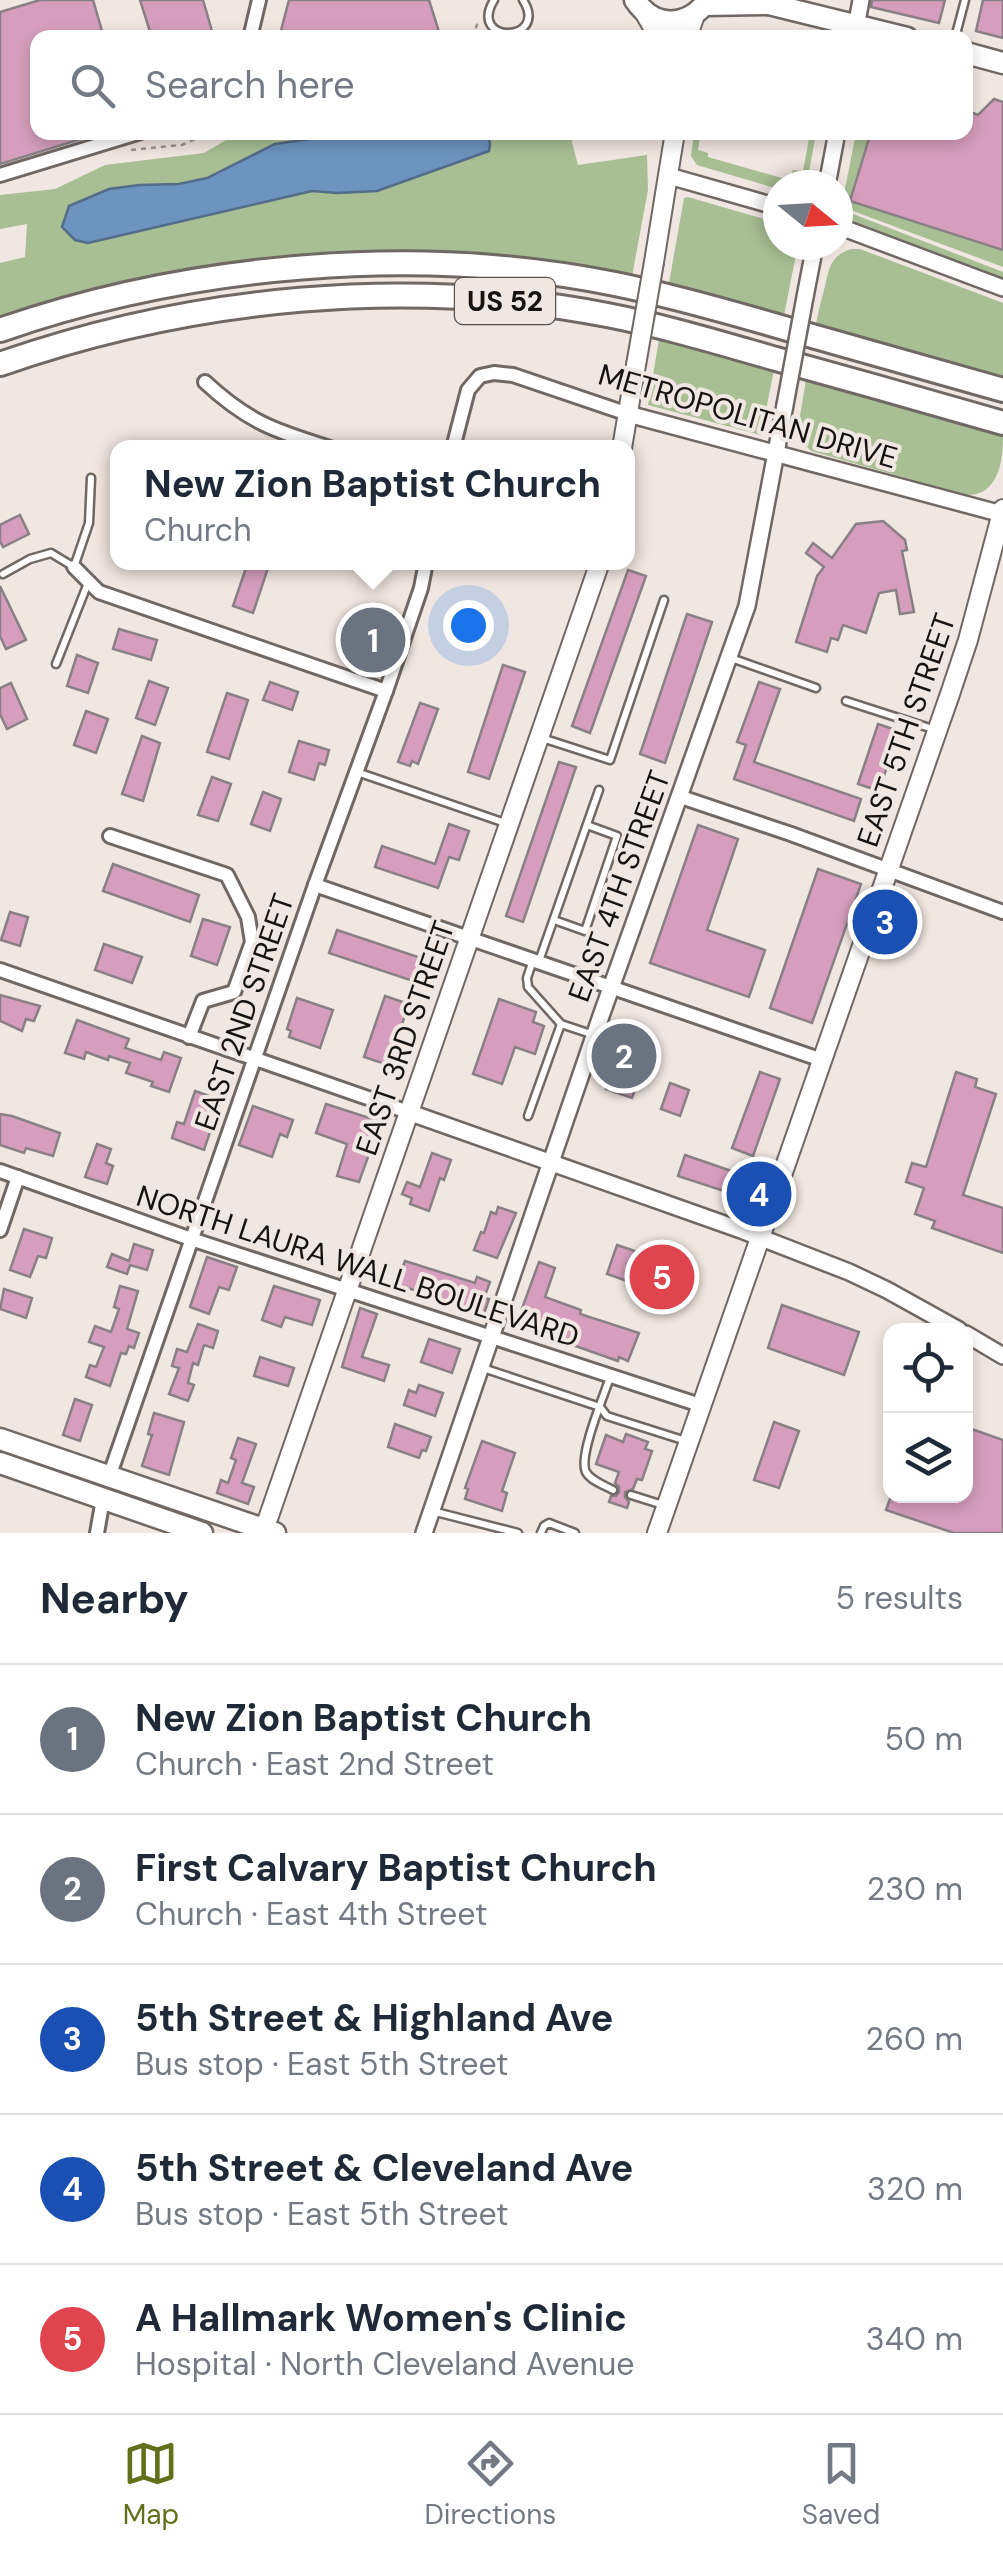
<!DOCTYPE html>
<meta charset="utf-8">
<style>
:root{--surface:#fff;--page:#f6f6f7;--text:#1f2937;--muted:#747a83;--line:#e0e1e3;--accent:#62701b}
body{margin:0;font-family:"DM Sans",sans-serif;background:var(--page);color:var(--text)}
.controls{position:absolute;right:30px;bottom:30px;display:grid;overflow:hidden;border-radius:20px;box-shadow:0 5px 15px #0003}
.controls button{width:90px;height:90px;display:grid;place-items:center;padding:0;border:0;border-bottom:2px solid var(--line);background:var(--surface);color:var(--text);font:50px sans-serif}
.compass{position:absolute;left:763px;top:170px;width:90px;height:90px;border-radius:50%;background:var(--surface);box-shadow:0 5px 15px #0003;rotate:108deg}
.you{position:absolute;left:468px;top:625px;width:35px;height:35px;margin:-25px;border:8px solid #fff;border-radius:50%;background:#1a73e8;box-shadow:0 0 0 15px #1a73e833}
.badge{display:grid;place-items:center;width:65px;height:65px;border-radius:50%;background:var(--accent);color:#fff;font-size:32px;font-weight:700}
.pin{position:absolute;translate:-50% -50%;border:5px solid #fff;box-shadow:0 2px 10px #0006}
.popup{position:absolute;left:110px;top:440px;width:525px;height:130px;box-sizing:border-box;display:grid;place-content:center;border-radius:20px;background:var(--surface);filter:drop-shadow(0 2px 8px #0005);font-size:32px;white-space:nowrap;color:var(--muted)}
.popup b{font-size:38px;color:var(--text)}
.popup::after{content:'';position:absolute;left:50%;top:100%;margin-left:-20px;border:20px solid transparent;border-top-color:var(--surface)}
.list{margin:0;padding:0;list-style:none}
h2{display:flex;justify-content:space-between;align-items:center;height:130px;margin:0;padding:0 40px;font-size:42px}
h2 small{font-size:32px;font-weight:400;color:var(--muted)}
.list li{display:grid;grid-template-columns:65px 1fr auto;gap:30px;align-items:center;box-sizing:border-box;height:150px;padding:0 40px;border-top:2px solid var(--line)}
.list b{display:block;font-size:38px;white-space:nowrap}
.list p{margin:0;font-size:32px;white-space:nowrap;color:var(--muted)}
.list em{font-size:32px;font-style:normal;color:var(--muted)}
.icon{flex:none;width:55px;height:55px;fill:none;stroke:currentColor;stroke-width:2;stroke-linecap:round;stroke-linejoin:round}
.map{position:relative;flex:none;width:1003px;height:1533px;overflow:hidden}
.search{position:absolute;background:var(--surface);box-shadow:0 5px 15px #0003;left:30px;right:30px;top:30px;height:110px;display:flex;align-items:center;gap:25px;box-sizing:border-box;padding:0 35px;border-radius:20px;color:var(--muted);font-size:38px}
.sheet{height:880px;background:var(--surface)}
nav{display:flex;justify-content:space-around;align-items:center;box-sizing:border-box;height:140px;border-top:2px solid var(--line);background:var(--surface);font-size:28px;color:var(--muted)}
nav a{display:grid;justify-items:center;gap:5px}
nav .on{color:var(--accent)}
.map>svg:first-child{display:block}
</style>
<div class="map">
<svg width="1003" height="1533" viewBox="0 0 1003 1533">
<rect width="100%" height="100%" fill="#f0e6e2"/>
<g fill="#a8bf93">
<path d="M238 133H359L275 144 207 178 179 184 139 185 109 189 69 206 75 240 88 243 313 191 337 193 490 144 487 133H508L512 139 529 133H573L572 142 578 165 647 155 648 190 632 276C465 245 299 244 132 280 87 290 43 304 0 318V263L25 257 27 224 0 229V195L55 189 105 165 204 153Z"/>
<path d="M694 133H701L698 150 708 153V157L789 180 793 170 803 171 810 133H816L807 183 805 185H778V189L697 165 691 156Z"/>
<path d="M856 133H871L851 201 1003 250V267L845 208 841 209Z"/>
<path d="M688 197 778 223V245H798L784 315 669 283 684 198Z"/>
<path d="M848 212 1003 272V278L846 219Z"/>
<path d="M851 249H860L1003 303V377L816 324C818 312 821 301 824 290 829 270 829 256 851 249Z"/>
<path d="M659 339 774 370 761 435 648 405Z"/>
<path d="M806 380 1003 436C1003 462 998 496 966 495L811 451 800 440 797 434Z"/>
</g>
<path fill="#6d93be" stroke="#536c8a" stroke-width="2.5" d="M359 132 487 133 490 144 489 151 377 191 337 193 312 191 88 243 75 240 62 227 69 206 109 189 139 185 179 184 207 178 275 144Z"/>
<g fill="#d69ebc" stroke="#898085" stroke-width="2.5">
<path d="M40 0H93L104 38H38V132H94V135L0 164V12Z"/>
<path d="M140 0H203L214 38H152Z"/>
<path d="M289 0H429L441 38H279Z"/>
<path d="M872 0H945L939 23 871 7Z"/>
<path d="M983 0H1003V38L976 31Z"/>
<path d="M994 99 1003 102V250L850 201 871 132H966V110L978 115Z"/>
<path d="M20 515 29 534 3 547 0 541V525Z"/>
<path d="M883 521 905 540 907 550 902 551 914 612 900 614 896 590 879 593 866 633 843 625 838 640 831 638 827 652 796 642 817 576 824 567 806 553 813 543 832 558 856 524Z"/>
<path d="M248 562H270L253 613 233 606Z"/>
<path d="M628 570 646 576 590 733 572 726Z"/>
<path d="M0 586 26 640 6 649 0 636Z"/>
<path d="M354 613 388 625 377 656 359 650 366 630 350 624Z"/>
<path d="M687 614 712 622 665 763 640 754Z"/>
<path d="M119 629 157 640 151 660 113 649Z"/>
<path d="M77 655 98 663 88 693 67 686Z"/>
<path d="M503 665 525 672 489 779 468 772Z"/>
<path d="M149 681 168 688 155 725 136 718Z"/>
<path d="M270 682 298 692 292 710 263 700Z"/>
<path d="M759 682 780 689 754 762 861 799 854 821 734 779 746 745 737 742Z"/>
<path d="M11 683 27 719 7 729 0 714V688Z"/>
<path d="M227 693 248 700 229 759 207 752Z"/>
<path d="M420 703 438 709 418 764 412 761 410 766 398 762Z"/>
<path d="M86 711 108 719 96 753 74 745Z"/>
<path d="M878 724 899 731 879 791 858 784Z"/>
<path d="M142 736 160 743 143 801 122 794Z"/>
<path d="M299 741 329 750 325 765 319 763 314 780 289 772Z"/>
<path d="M559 762 576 767 523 922 506 916Z"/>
<path d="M212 777 231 784 218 821 198 815Z"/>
<path d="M263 792 281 799 270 831 251 824Z"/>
<path d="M449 824 469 831 459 860 449 857 438 888 375 867 382 846 435 864Z"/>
<path d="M698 825 738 839 707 930 765 950 749 997 650 963Z"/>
<path d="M113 864 199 895 190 922 103 891Z"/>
<path d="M818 869 861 884 812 1023 770 1008Z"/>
<path d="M10 912 28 917 20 946 1 940Z"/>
<path d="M203 919 230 927 217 965 191 956Z"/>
<path d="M337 930 424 959 416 982 329 953Z"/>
<path d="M104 944 142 957 132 983 95 970Z"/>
<path d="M0 995 40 1006 34 1021 26 1019 22 1031 0 1021Z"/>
<path d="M385 996 409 1004 388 1065 364 1057Z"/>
<path d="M297 998 333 1010 320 1048 289 1037 291 1031 287 1029Z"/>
<path d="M499 999 536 1012 533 1022 544 1026 535 1054 515 1047 502 1084 473 1074Z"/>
<path d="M77 1020 129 1039 125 1048 161 1060 164 1052 181 1058 169 1092 151 1086 153 1082 126 1073 130 1063 109 1056 108 1060 86 1052 84 1059 65 1053Z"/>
<path d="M621 1023 651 1033 641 1061 649 1064 643 1081 639 1079 632 1098 606 1089 613 1070 602 1066 608 1050 612 1051Z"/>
<path d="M760 1072 780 1079 753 1156 732 1148Z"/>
<path d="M956 1072 977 1079 975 1087 996 1094 963 1195 1003 1208V1253L932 1228 935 1221 915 1214 924 1188 906 1182 912 1163 926 1167Z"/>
<path d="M670 1083 689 1090 680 1116 661 1109Z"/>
<path d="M195 1091 221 1100 204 1150 172 1138 177 1122 184 1124Z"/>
<path d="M326 1104 382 1122 376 1140H374L359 1182 337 1176 347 1144 316 1133Z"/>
<path d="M253 1106 293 1120 287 1137 280 1134 272 1157 239 1145Z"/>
<path d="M0 1114 12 1116 60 1133 53 1156 26 1148 24 1153 0 1145Z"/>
<path d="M97 1144 111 1149 106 1163 113 1166 107 1184 85 1177Z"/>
<path d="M432 1153 451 1160 444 1180 440 1178 429 1211 410 1204 412 1198 402 1194 407 1182 420 1187Z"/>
<path d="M685 1155 746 1176 739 1196 678 1176Z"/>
<path d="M498 1207 516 1213 497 1258 474 1250 481 1232 484 1233 491 1212 496 1214Z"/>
<path d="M24 1229 52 1238 46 1258 38 1256 30 1277 10 1270Z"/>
<path d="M134 1244 153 1250 147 1270 130 1265 127 1274 107 1267 112 1254 129 1261Z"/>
<path d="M617 1245 691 1270 681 1300 607 1274Z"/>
<path d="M207 1257 237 1267 229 1290 219 1287 209 1314 190 1307Z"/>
<path d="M405 1261 475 1283 477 1277 490 1282 484 1298 489 1299 484 1314 396 1284Z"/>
<path d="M539 1262 555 1268 545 1297 581 1310 580 1314 639 1333 628 1361 619 1357 618 1361 516 1325Z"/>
<path d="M120 1286 138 1291 127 1329 139 1333 134 1348 129 1346 126 1354 121 1353 110 1386 86 1377 90 1365 96 1367 104 1347 89 1342 95 1326 111 1332 119 1309 114 1307Z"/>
<path d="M274 1286 320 1300 312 1325 285 1317 281 1327 262 1320Z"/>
<path d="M4 1289 32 1298 26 1318 0 1309Z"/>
<path d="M782 1305 859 1332 844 1375 768 1348Z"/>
<path d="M360 1308 377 1314 362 1357 389 1365 384 1381 342 1367Z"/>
<path d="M198 1324 218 1331 213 1348 204 1345 198 1365 193 1363 188 1383 194 1385 188 1401 169 1394 179 1368 172 1366 177 1349 187 1352Z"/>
<path d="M429 1339 460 1349 452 1373 421 1362Z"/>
<path d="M260 1357 294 1368 288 1386 254 1376Z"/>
<path d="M419 1385 443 1393 435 1416 404 1405 409 1390 416 1393Z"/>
<path d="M75 1399 92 1405 80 1441 63 1435Z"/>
<path d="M154 1413 184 1422 169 1475 142 1466 152 1435 148 1434Z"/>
<path d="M774 1422 799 1431 779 1488 754 1480Z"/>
<path d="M395 1424 431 1437 426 1451 422 1450 419 1458 388 1447Z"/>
<path d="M966 1427 1003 1440V1533H954L886 1510 891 1496H966Z"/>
<path d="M626 1434 648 1442 645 1449 652 1451 642 1480 637 1479 633 1489 625 1492V1497L629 1502 627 1508 609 1502 611 1496H616L619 1492V1487L615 1483 619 1472 596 1464 606 1435 623 1442Z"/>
<path d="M238 1438 256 1444 242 1483 254 1487 248 1504 217 1493 221 1480 228 1483 236 1460 231 1458Z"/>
<path d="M482 1441 515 1453 502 1491 507 1493 502 1511 465 1499 468 1489 465 1488Z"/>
</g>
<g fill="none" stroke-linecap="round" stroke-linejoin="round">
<g stroke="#706864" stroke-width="11">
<g id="service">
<path d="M494 0C467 45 550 43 523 0"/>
<path d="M955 38 965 0"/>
<path d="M3 574 30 559 51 553 74 567 89 523 91 478"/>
<path d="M731 658 816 688"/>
<path d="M56 664 88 583"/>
<path d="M846 701 936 730"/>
<path d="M542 738 610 760 664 600"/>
<path d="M357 772 508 824"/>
<path d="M554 920 585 931 617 836 587 825"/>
<path d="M533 960 527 978 528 987 561 1024 594 1035"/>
<path d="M539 961 599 790"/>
<path d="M528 1116 561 1024"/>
<path d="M483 1368 600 1407 607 1416 686 1441"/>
<path d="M610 1377C604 1396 578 1456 586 1472 591 1481 604 1485 613 1490"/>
<path d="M631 1495 663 1505"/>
<path d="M432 1511 518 1533"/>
<path d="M541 1533 544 1526 549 1523 575 1533"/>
</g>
</g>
<g stroke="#706864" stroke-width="18">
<g id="minor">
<path d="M250 38 259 0"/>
<path d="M0 175 141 132"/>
<path d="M205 382C248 422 275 431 330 448"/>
<path d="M453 448 468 390 480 376 494 373 513 375 628 414"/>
<path d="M74 567 99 592 386 691"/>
<path d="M681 797 791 834 1003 912"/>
<path d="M110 836 227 875 248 917 252 942 234 992 203 1001 189 1037"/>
<path d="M315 885 822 1060"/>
<path d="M0 970 408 1112"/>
<path d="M0 1171 191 1239 700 1405"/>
<path d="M0 1230 18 1177"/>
<path d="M109 1477 315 885 386 691 421 588 426 562"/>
<path d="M97 1533 103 1499"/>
</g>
</g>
<g stroke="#706864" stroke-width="20">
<g id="tertiary">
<path d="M854 38 861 0"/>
<path d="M669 176 778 207"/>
<path d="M827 185 837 132"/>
<path d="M838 226 1003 288"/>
<path d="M805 297 815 245"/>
<path d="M628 414 1002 514"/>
<path d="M408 1112 741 1230 849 1272 887 1290 959 1330"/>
<path d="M966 1334 1003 1356"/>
<path d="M424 1533 601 1016 747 606 785 405"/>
</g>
</g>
<g stroke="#706864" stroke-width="22">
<g id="secondary">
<path d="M644 12 659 38"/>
<path d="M687 38 695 15"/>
<path d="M654 262 675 132"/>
<path d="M622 448 636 365"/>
<path d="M263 1533 600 562"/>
<path d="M657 1533 950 694 968 640 1003 509"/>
</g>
</g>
<g stroke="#706864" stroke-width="25">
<g id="primary">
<path d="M635 0C654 29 688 28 708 0"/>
<path d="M761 0 769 4 907 38"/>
<path d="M705 5 769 4"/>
<path d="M966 53 1003 63"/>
<path d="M0 1439 275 1533"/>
<path d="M0 1463 202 1533"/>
</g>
</g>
<g stroke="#706864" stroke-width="28">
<g id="motorway">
<path d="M0 330C190 264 417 244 615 284 674 296 733 313 791 330 862 350 932 370 1003 390"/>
<path d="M0 364C192 297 406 276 607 315 664 326 720 343 776 359 852 380 927 401 1003 423"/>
</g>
</g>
<g stroke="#9a9390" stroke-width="2.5" stroke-dasharray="5 5" stroke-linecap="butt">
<path d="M473 38 478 21"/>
<path d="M967 111 970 78"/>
<path d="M131 150 182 145 211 132"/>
</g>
<use href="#service" stroke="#fff" stroke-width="6"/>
<use href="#minor" stroke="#fff" stroke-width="12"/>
<use href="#tertiary" stroke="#fff" stroke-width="15"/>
<use href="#secondary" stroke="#fff" stroke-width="18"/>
<use href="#primary" stroke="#fff" stroke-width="20"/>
<use href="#motorway" stroke="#fff" stroke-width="22"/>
<g stroke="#706864" stroke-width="20" stroke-linecap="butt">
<path id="tertiary-bridge" d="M785 405 805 297"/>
</g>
<g stroke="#706864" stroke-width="22" stroke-linecap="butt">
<path id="secondary-bridge" d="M636 365 654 262"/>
</g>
<use href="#tertiary-bridge" stroke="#fff" stroke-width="15"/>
<use href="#secondary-bridge" stroke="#fff" stroke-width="18"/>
</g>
<g text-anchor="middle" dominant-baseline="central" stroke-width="8" stroke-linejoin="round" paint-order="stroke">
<rect fill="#f0e6e2" stroke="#575250" stroke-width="2.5" x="455" y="278" width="100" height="46" rx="8"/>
<g font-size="28" font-weight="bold" fill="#151211">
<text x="505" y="301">US 52</text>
</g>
<g font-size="30" fill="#151211" stroke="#f0e6e2">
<text transform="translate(748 416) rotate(16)">METROPOLITAN DRIVE</text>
<text transform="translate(906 730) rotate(-71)">EAST 5TH STREET</text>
<text transform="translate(619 886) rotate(-70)">EAST 4TH STREET</text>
<text transform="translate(244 1012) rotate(-71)">EAST 2ND STREET</text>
<text transform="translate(405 1038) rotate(-71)">EAST 3RD STREET</text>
<text transform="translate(358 1266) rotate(18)">NORTH LAURA WALL BOULEVARD</text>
</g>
</g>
</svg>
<div class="controls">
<button><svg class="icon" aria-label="locate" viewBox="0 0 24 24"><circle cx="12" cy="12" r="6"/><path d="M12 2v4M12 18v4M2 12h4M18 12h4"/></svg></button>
<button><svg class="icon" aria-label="layers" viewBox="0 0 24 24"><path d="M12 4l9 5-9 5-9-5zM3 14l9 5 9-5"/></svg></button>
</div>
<svg class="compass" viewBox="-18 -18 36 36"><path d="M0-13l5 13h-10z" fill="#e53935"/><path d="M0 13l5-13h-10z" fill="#747a83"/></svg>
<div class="you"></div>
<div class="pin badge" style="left:373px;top:640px;background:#6b7280">1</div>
<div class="popup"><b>New Zion Baptist Church</b>Church</div>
<div class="pin badge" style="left:624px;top:1056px;background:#6b7280">2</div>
<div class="pin badge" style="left:885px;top:922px;background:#1a4fb4">3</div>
<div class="pin badge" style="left:759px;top:1194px;background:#1a4fb4">4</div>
<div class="pin badge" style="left:662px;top:1277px;background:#e0444e">5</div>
<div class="search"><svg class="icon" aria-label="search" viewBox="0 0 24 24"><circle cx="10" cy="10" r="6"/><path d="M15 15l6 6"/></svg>Search here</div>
</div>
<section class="sheet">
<h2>Nearby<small>5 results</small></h2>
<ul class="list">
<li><span class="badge" style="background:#6b7280">1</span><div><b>New Zion Baptist Church</b><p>Church · East 2nd Street</p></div><em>50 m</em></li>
<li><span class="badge" style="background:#6b7280">2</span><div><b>First Calvary Baptist Church</b><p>Church · East 4th Street</p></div><em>230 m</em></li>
<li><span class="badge" style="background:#1a4fb4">3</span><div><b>5th Street &amp; Highland Ave</b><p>Bus stop · East 5th Street</p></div><em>260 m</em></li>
<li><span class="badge" style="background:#1a4fb4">4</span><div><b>5th Street &amp; Cleveland Ave</b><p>Bus stop · East 5th Street</p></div><em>320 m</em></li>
<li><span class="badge" style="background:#e0444e">5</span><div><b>A Hallmark Women's Clinic</b><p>Hospital · North Cleveland Avenue</p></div><em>340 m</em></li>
</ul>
</section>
<nav>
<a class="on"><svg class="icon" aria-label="map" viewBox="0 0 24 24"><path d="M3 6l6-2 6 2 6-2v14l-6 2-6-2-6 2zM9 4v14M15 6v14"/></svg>Map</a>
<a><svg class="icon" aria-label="directions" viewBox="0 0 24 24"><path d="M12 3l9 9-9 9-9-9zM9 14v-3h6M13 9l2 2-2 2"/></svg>Directions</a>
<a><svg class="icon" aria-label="saved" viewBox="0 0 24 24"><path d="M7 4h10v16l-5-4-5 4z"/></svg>Saved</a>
</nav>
